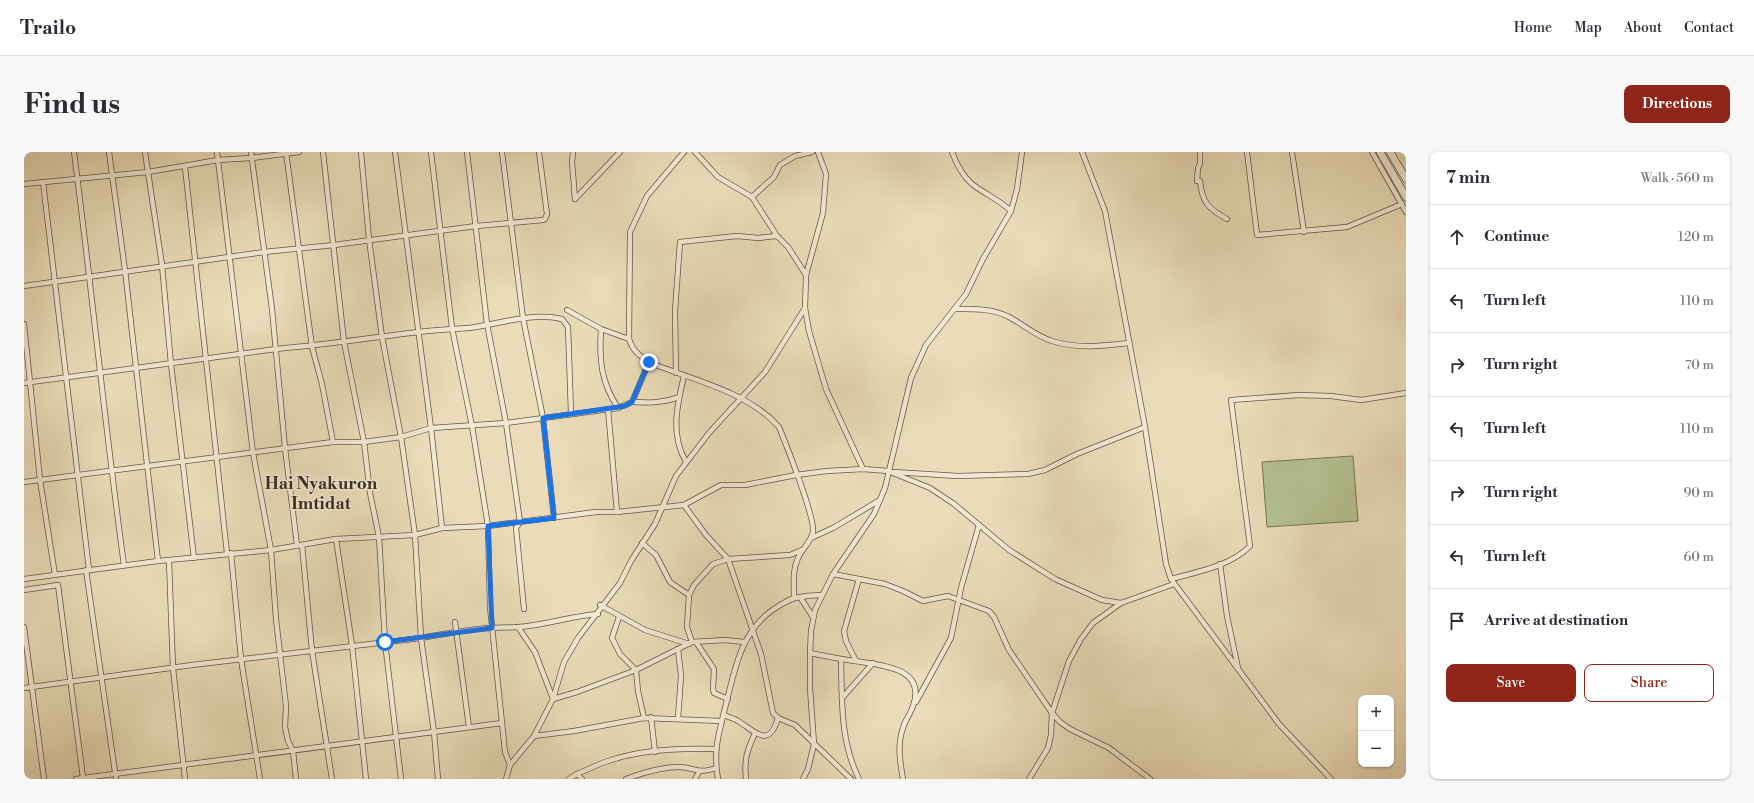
<!DOCTYPE html>
<meta charset="utf-8">
<style>
:root{--surface:#fff;--page:#f7f7f7;--text:#2b2b33;--muted:#7c7c81;--line:#e1e1e2;--accent:#8f2418}
body{margin:0;font-family:"Libre Bodoni",serif;background:var(--page);color:var(--text)}
.controls{position:absolute;right:12px;bottom:12px;display:grid;overflow:hidden;border-radius:8px;box-shadow:0 1px 3px #0004}
.controls button{width:36px;height:36px;display:grid;place-items:center;padding:0;border:0;border-bottom:1px solid var(--line);background:var(--surface);color:var(--text);font:20px sans-serif}
.stop{position:absolute;width:12px;height:12px;margin:-9px;border:3px solid #1a73e8;border-radius:50%;background:#fff}
.stop.end{background:#1a73e8;border-color:#fff;box-shadow:0 1px 4px #0008}
.list{margin:0;padding:0;list-style:none}
h2{display:flex;justify-content:space-between;align-items:center;height:52px;margin:0;padding:0 16px;font-size:17px}
h2 small{font-size:13px;font-weight:400;color:var(--muted)}
.list li{display:grid;grid-template-columns:26px 1fr auto;gap:12px;align-items:center;box-sizing:border-box;height:64px;padding:0 16px;border-top:1px solid var(--line)}
.list b{display:block;font-size:15px;white-space:nowrap}
.list em{font-size:13px;font-style:normal;color:var(--muted)}
.actions{display:flex;gap:8px;padding:12px 16px}
.actions a{flex:1;padding:9px 0;border:1px solid var(--accent);border-radius:8px;text-align:center;font-size:14px;color:var(--accent)}
.actions .main{background:var(--accent);color:#fff}
.icon{flex:none;width:22px;height:22px;fill:none;stroke:currentColor;stroke-width:2;stroke-linecap:round;stroke-linejoin:round}
.map{position:relative;flex:none;width:1382px;height:627px;overflow:hidden;border-radius:8px}
header{display:flex;align-items:center;gap:24px;box-sizing:border-box;height:56px;padding:0 20px;background:var(--surface);border-bottom:1px solid var(--line)}
header strong{font-size:19px}
nav{display:flex;gap:22px;margin-inline-start:auto;font-size:14px}
.intro{display:flex;align-items:center;justify-content:space-between;box-sizing:border-box;height:96px;padding:0 24px}
h1{margin:0;font-size:28px}
.button{padding:10px 18px;border-radius:8px;background:var(--accent);color:#fff;font-size:14px;font-weight:700}
main{display:flex;gap:24px;padding:0 24px}
aside{flex:1;background:var(--surface);border-radius:8px;box-shadow:0 1px 3px #0004}
.map>svg:first-child{display:block}
</style>
<header>
<strong>Trailo</strong>
<nav><a>Home</a><a>Map</a><a>About</a><a>Contact</a></nav>
</header>
<div class="intro"><h1>Find us</h1><a class="button">Directions</a></div>
<main>
<div class="map">
<svg width="1382" height="627" viewBox="0 0 1382 627">
<rect width="100%" height="100%" fill="#eadcb9"/>
<filter id="stains"><feTurbulence type="fractalNoise" baseFrequency=".005" numOctaves="4"/><feColorMatrix values="0 0 0 0 .2 0 0 0 0 .09 0 0 0 0 .02 0 0 0 .5 -.17"/></filter>
<radialGradient id="worn" r=".72"><stop offset=".6" stop-color="#630" stop-opacity="0"/><stop offset="1" stop-color="#630" stop-opacity=".3"/></radialGradient>
<path fill="#b4c192" stroke="#75765a" d="M1329 304 1334 369 1243 375 1238 310Z"/>
<g fill="none" stroke-linecap="round" stroke-linejoin="round">
<g stroke="#635747" stroke-width="6">
<g id="street">
<path d="M50 0C68 138 81 276 100 413"/>
<path d="M85 0 101 118 134 409"/>
<path d="M121 0 138 113 147 212 170 406"/>
<path d="M193 0 229 301 247 398 252 467 262 554 261 575 264 589 269 599 272 627"/>
<path d="M227 0 248 157 261 296 273 393"/>
<path d="M262 0 288 195 298 232 309 290"/>
<path d="M299 0 320 190 340 290 346 341 355 385 361 490 377 627"/>
<path d="M337 0 345 87 358 185 377 285 391 383 397 486 410 580 414 627"/>
<path d="M371 0 407 276 418 376"/>
<path d="M407 0 428 176 448 274 464 374 466 455 481 600 486 613"/>
<path d="M443 0 463 172 482 271 496 370 492 376 500 457"/>
<path d="M478 0 499 166 519 266 530 366"/>
<path d="M549 0 548 10 551 47"/>
<path d="M660 0 623 44 606 80 605 187C609 200 618 206 629 212 671 228 725 241 755 275 762 292 791 365 789 380 787 390 778 397 774 406 768 419 770 433 770 446"/>
<path d="M671 0 694 25 728 45 750 25 756 13 771 4 788 0"/>
<path d="M794 0 802 22 799 61 782 123 781 156 785 179 802 237 839 317"/>
<path d="M928 0C932 11 939 24 948 32 961 42 974 47 987 59"/>
<path d="M1058 0 1081 59 1121 275 1142 412 1147 427 1255 572 1307 627"/>
<path d="M1176 0V12L1174 16 1173 29H1176C1178 51 1185 57 1203 67"/>
<path d="M1223 0 1233 83 1323 75 1378 52"/>
<path d="M1268 0 1280 80"/>
<path d="M1348 0 1382 60"/>
<path d="M161 15 203 401"/>
<path d="M19 30 65 418"/>
<path d="M0 32 124 20 194 8 227 6 275 0"/>
<path d="M728 45 753 84 764 95 782 123"/>
<path d="M551 47 596 0"/>
<path d="M0 134 240 100 310 93 452 74 519 68 521 67 523 62 515 0"/>
<path d="M931 157C949 157 968 156 985 165 1000 173 1012 184 1028 189 1054 197 1078 194 1105 191"/>
<path d="M543 158 577 177 605 187"/>
<path d="M0 172 16 328 31 423"/>
<path d="M577 177C575 208 577 230 594 256"/>
<path d="M652 221 651 159 656 90 713 84 734 86 753 84"/>
<path d="M660 224C653 254 646 282 662 310"/>
<path d="M0 231 252 197C299 193 346 186 394 180 411 178 428 177 445 176 476 172 507 160 538 167L544 175 547 261"/>
<path d="M608 250C625 251 639 251 655 245"/>
<path d="M584 257 593 360"/>
<path d="M870 320 934 324 1004 322 1021 318 1053 302 1121 275"/>
<path d="M0 330 309 290H340L377 285 407 276 482 271 594 256 608 250 625 210"/>
<path d="M660 353 682 383 704 407 737 502 749 561 754 566 771 573 827 627"/>
<path d="M787 386 809 376 856 348"/>
<path d="M312 387 328 493 342 627"/>
<path d="M618 391 632 403 646 430 665 443"/>
<path d="M278 393 288 499 308 627"/>
<path d="M207 401 217 507 236 627"/>
<path d="M145 409 149 516 161 627"/>
<path d="M1196 412 1203 464 1214 516"/>
<path d="M62 418 92 627"/>
<path d="M809 422 861 432 879 439 899 449 924 444 965 459 970 465 985 498 1028 561 1036 570 1046 577 1085 596 1126 627"/>
<path d="M0 427 134 409 247 398 312 387 391 383 418 376 464 374 572 360H593L660 353 697 333H721L772 323 803 319 839 317 864 319 906 336 930 352 985 398 1031 427 1078 448 1097 451 1150 432"/>
<path d="M1147 427C1173 420 1207 414 1226 394L1207 248 1275 243 1307 244 1337 248 1382 241"/>
<path d="M0 438 34 433 59 626"/>
<path d="M776 445 789 465"/>
<path d="M576 453 621 478 665 492"/>
<path d="M595 465 588 486 596 502 612 518 614 539 620 566"/>
<path d="M431 470 445 575"/>
<path d="M0 475 20 627"/>
<path d="M494 475 511 500 529 547 553 540 612 518 668 490 701 488 720 490"/>
<path d="M668 490 663 475 665 443 670 433 689 412 704 407 766 403 778 398"/>
<path d="M672 490 690 517 689 537 690 541 704 547"/>
<path d="M654 497 657 524 654 566"/>
<path d="M786 501C801 504 816 507 831 509 856 513 903 515 889 554 887 561 881 568 879 576 873 593 876 610 879 627"/>
<path d="M817 507C818 548 816 589 835 627"/>
<path d="M832 509 822 489 820 479 835 427"/>
<path d="M0 536 168 513 397 486C420 482 444 477 467 476 476 475 486 476 495 475 522 473 547 464 574 462"/>
<path d="M818 546 849 511"/>
<path d="M892 550 927 486 937 436 955 373"/>
<path d="M700 563C704 565 710 566 714 569 732 580 745 597 754 566"/>
<path d="M627 565 631 600"/>
<path d="M510 584 550 579 620 566 698 569"/>
<path d="M52 627 478 571"/>
<path d="M482 627 486 613 510 584 529 547 540 510 554 486 596 431 607 409 631 372 652 324 685 281 741 220 781 156"/>
<path d="M545 627 553 622"/>
<path d="M558 627 553 622C563 618 574 612 584 609 616 598 658 596 691 597"/>
<path d="M602 627C618 621 637 615 655 615 671 615 672 623 692 616"/>
<path d="M671 627 675 620"/>
<path d="M694 627C689 597 695 581 702 552 711 517 717 479 750 457 756 453 764 448 771 446 780 444 790 443 798 443"/>
<path d="M722 627C720 607 723 599 731 581"/>
<path d="M779 627 784 617 790 592 786 536V501L787 479 791 458 809 422 850 362 861 336 887 226 902 193 942 142 959 107 987 59 993 37 998 0"/>
<path d="M1005 627 1024 596 1027 583 1028 561 1045 509 1057 487 1069 471 1097 451"/>
</g>
</g>
<g stroke="#362b21" stroke-width="8">
<g id="secondary">
<path d="M1356 0 1382 45"/>
<path d="M1366 0 1382 27"/>
</g>
</g>
<use href="#street" stroke="#f1e8d2" stroke-width="4.5"/>
<use href="#secondary" stroke="#f1e8d2" stroke-width="7"/>
</g>
<g fill="none" stroke-linecap="round" stroke-linejoin="round">
<path stroke="#1a73e8" stroke-width="5" d="M361 490 468 476 464 374 530 366 519 266 601 254 608 250 625 210"/>
</g>
<g text-anchor="middle" dominant-baseline="central" stroke-width="3" stroke-linejoin="round" paint-order="stroke">
<g font-size="17" font-weight="bold" fill="#362b21" stroke="#f1e8d2">
<text x="297" y="332">Hai Nyakuron<tspan x="297" dy="20">Imtidat</tspan></text>
</g>
</g>
<rect width="100%" height="100%" filter="url(#stains)"/>
<rect width="100%" height="100%" fill="url(#worn)"/>
</svg>
<div class="controls">
<button>+</button>
<button>−</button>
</div>
<div class="stop" style="left:361px;top:490px"></div>
<div class="stop end" style="left:625px;top:210px"></div>
</div>
<aside>
<h2>7 min<small>Walk · 560 m</small></h2>
<ul class="list">
<li><svg class="icon" aria-label="ahead" viewBox="0 0 24 24"><path d="M12 20V5M6 11l6-6 6 6"/></svg><div><b>Continue</b></div><em>120 m</em></li>
<li><svg class="icon" aria-label="left" viewBox="0 0 24 24"><path d="M17 20v-9H6M10 6l-5 5 5 5"/></svg><div><b>Turn left</b></div><em>110 m</em></li>
<li><svg class="icon" aria-label="right" viewBox="0 0 24 24"><path d="M7 20v-9h11M14 6l5 5-5 5"/></svg><div><b>Turn right</b></div><em>70 m</em></li>
<li><svg class="icon" aria-label="left" viewBox="0 0 24 24"><path d="M17 20v-9H6M10 6l-5 5 5 5"/></svg><div><b>Turn left</b></div><em>110 m</em></li>
<li><svg class="icon" aria-label="right" viewBox="0 0 24 24"><path d="M7 20v-9h11M14 6l5 5-5 5"/></svg><div><b>Turn right</b></div><em>90 m</em></li>
<li><svg class="icon" aria-label="left" viewBox="0 0 24 24"><path d="M17 20v-9H6M10 6l-5 5 5 5"/></svg><div><b>Turn left</b></div><em>60 m</em></li>
<li><svg class="icon" aria-label="arrive" viewBox="0 0 24 24"><path d="M6 21V4h12l-3 4 3 4H6"/></svg><div><b>Arrive at destination</b></div></li>
</ul>
<div class="actions"><a class="main">Save</a><a>Share</a></div>
</aside>
</main>
